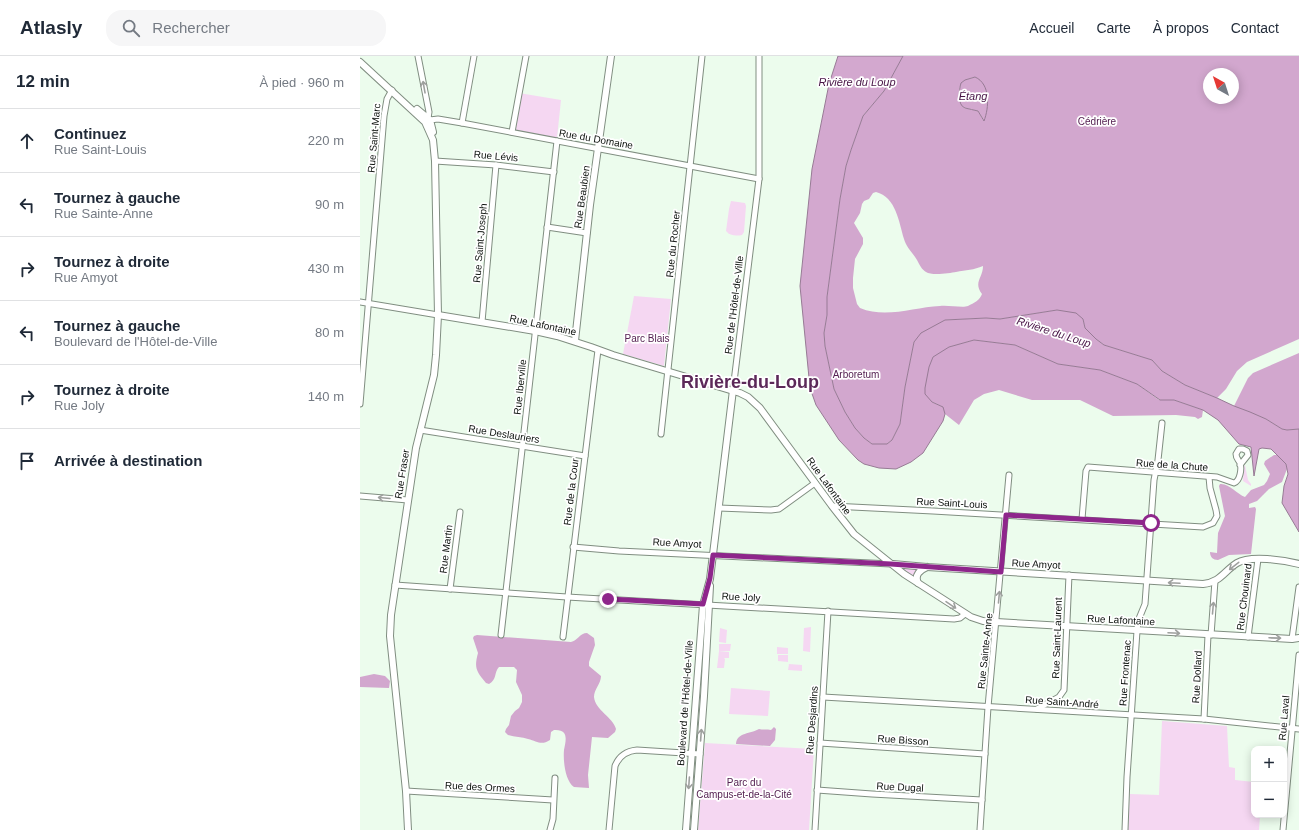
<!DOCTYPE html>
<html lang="fr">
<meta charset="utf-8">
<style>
:root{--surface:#fff;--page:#f6f6f7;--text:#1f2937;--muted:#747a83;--line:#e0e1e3}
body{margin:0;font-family:Arial,sans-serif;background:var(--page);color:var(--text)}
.controls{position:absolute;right:12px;bottom:12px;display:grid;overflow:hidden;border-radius:8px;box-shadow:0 2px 10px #0003}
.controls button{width:36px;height:36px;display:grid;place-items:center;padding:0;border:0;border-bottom:1px solid var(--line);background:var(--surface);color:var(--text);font:20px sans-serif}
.compass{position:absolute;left:843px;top:12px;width:36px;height:36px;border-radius:50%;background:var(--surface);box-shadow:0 2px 10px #0003;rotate:321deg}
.stop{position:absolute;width:12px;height:12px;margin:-9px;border:3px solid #8e268b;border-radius:50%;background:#fff}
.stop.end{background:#8e268b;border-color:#fff;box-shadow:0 1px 4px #0008}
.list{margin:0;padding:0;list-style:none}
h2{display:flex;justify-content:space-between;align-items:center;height:52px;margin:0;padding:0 16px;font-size:17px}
h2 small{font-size:13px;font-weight:400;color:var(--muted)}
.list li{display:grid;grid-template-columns:26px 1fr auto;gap:12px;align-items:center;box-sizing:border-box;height:64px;padding:0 16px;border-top:1px solid var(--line)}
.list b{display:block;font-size:15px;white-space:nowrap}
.list p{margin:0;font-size:13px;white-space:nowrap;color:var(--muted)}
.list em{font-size:13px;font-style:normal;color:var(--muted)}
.icon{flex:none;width:22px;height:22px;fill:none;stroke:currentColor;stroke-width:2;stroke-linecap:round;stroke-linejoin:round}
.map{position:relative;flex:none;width:939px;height:774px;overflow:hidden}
header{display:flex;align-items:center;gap:24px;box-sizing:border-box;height:56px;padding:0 20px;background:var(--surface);border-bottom:1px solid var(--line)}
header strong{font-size:19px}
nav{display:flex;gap:22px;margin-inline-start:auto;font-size:14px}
.search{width:280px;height:36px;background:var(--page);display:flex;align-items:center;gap:10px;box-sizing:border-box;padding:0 14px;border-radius:16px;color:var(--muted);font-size:15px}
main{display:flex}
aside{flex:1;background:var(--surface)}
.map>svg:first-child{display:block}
</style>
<header>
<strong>Atlasly</strong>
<div class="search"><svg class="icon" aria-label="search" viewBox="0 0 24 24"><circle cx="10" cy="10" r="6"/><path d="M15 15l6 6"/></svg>Rechercher</div>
<nav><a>Accueil</a><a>Carte</a><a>À propos</a><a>Contact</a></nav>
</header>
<main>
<aside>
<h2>12 min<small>À pied · 960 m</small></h2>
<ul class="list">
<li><svg class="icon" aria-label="ahead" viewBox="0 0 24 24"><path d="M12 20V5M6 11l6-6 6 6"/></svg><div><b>Continuez</b><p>Rue Saint-Louis</p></div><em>220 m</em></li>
<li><svg class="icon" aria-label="left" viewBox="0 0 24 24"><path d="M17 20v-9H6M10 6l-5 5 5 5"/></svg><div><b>Tournez à gauche</b><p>Rue Sainte-Anne</p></div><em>90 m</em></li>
<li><svg class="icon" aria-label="right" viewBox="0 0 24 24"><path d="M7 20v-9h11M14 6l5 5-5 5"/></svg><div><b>Tournez à droite</b><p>Rue Amyot</p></div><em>430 m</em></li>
<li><svg class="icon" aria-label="left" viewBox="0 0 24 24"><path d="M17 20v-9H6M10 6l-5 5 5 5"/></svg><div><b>Tournez à gauche</b><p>Boulevard de l'Hôtel-de-Ville</p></div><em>80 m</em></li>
<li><svg class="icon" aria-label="right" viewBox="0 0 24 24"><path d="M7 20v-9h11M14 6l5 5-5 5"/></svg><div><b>Tournez à droite</b><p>Rue Joly</p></div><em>140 m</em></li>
<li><svg class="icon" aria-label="arrive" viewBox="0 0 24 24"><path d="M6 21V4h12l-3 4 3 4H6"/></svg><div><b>Arrivée à destination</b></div></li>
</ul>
</aside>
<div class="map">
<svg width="939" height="774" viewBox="0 0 939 774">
<rect width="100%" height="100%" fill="#ecfced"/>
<g fill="#f5d7f2">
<path d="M159 37 201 44 197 82 153 74Z"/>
<path d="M371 145 385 147 386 150 384 176 382 179C376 180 370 180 366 175L369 153Z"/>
<path d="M274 240 311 243 304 310 263 298Z"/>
<path d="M885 409 888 424 891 428V430L883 425 884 410Z"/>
<path d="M539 511 556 513 558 514 553 522Z"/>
<path d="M451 571 450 596 443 595 444 572Z"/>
<path d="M360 572 367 574 366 587 359 586Z"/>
<path d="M359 588H371L370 595H359Z"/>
<path d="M417 591 428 592V598H417Z"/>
<path d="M359 595 369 596V602H364L365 603 364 612H357Z"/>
<path d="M418 599H428V606L418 605Z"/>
<path d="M429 608 442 609V615L428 614Z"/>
<path d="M371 632 410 635 408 660 369 658Z"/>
<path d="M802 665 867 670 869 711 875 712V724L894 726V759H900L899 774H768L770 738 799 739Z"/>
<path d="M345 687 454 693 449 774H338Z"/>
</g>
<g fill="#d2a7ce" fill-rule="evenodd">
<path d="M543 0H939V283L887 306 877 315 866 333 857 342 825 329 802 315 792 304 744 289 736 283 725 272 723 263 697 254 640 263 626 262 585 264 554 286 545 331 540 368 532 384 527 388H512L504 382 495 372 485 356 474 333 465 290 464 277 467 259V241L480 143 486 110 491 94 503 60 524 35ZM849 18H873V42H849ZM615 21C632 33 625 47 623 64L618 55 604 52C598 36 595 25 615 21ZM516 136C536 141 539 166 544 183 546 191 553 197 557 204 559 208 562 214 566 216 572 220 590 217 596 216 606 214 614 214 623 210 623 222 613 226 622 238 620 244 614 247 608 250 603 252 588 249 580 250 554 251 526 263 500 252L497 248 493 232V222L495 203 503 188V182L494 167 500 157 502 148 504 145 509 143 513 137Z"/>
<path d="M614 284 655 289 698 308 740 314 777 328 799 344H814L843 354 842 361 838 363 835 361 816 359 753 360 720 344H672L639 334 624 338 614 344 599 369 585 358 582 351C577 347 568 346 565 339 563 332 569 305 574 300 584 290 601 288 614 284Z"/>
<path d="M939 297V373L927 374 922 373 906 363 874 350 888 322 893 317Z"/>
<path d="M914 399H917L926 408 927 413 922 426 909 433 897 445 889 448V452L895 451 896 453 891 498 869 499 858 504C853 504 850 501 850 496L857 497 858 477 865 460 859 430 860 428C869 427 877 438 885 441L891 434 904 429 907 425 910 418 904 408 905 405Z"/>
<path d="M227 577 234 582 235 589 229 606V610L241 620C241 628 234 633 234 641 235 654 253 661 256 673L255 676 248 682 232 681 228 719 229 732 214 731C205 725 203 704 204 694 206 684 209 673 194 674L191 676 190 684C181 690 177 685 168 683 162 681 155 681 148 679L145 676 146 673 149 669 151 660 155 655 159 652 162 646V639L156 626 157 614 154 611H139C134 616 137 624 129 628L126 627C116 615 114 612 118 597L113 582 114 580 117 579 211 586C217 585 220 577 227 577Z"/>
<path d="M14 618 25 620 30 625 29 632 0 631V621Z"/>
<path d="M414 671 416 673 415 684 410 690 376 688C377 676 391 678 399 673 403 674 407 673 411 674Z"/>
</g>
<g fill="#d3a8cf" stroke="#977b95">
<path d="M478 0H543L524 35 503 60 491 94 486 110 480 143 467 241V259L464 277 465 290 474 333 485 356 495 372 504 382 512 388H527L532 384 540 368 545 331 554 286 561 277 585 264 626 262 640 263 697 254 716 257 723 263 725 272 736 283 744 289 792 304 802 315 825 329 857 342 874 350 890 356 906 363 922 373 927 374 939 373V476L922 447 924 430 928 418 926 408 911 393 902 392 899 393 894 420 891 391 879 388 858 364 843 354 814 344H800L777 328 740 314 698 308 655 289 614 284 589 291 573 301 569 311 565 332V338L572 346 583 351 585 358 583 365 563 397 551 406 536 413 519 412 504 408 498 404 479 384 456 349 450 332 440 230 452 113 469 28Z"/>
<path d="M615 21C631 28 629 52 624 65L618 55C614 54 609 53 605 52 597 49 599 34 601 27L605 24Z"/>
</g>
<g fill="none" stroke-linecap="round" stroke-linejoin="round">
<g stroke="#808e81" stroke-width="7">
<g id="minor">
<path d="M58 0 69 56 68 62"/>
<path d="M70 64 78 63 102 67 399 123"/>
<path d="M102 67 114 0"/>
<path d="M152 76 166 0"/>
<path d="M75 105 136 109 194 116"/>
<path d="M187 171 227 177"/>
<path d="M0 246 78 259"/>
<path d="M122 266 136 109"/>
<path d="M373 334 399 123V0"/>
<path d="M0 348 24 60 27 43 32 34"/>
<path d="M60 374 225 400"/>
<path d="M301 378 342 0"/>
<path d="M0 440 48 444"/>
<path d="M472 450 573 455 843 471 853 467 857 460 856 454 850 432 849 421"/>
<path d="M359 452 411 454 419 453 455 427"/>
<path d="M722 463 726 415 728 411 857 421 874 427C880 425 882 413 880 407 878 403 876 402 876 398L879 393H883L887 395 888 399 880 409"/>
<path d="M213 491 259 495 531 508"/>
<path d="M35 529 207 541 594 563 600 562 605 558"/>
<path d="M90 533 100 456"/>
<path d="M141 579 197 85"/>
<path d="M851 579 855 525"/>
<path d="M203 581 238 294"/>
<path d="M888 581 898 503"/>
<path d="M932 583 939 531"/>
<path d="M463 641 844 663 939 673"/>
<path d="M677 653 699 641 704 634 709 519"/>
<path d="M844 663 848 579"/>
<path d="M460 687 625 698"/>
<path d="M457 734 512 738 622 744"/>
<path d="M46 735 193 744"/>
<path d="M190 774 193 763 195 722"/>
<path d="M249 774 255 710C259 700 266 695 277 694L340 698"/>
<path d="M455 774 468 555"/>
<path d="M620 774 628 651 649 419"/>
<path d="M765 774 767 721 777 575 778 565 785 548 794 424 798 404 802 367"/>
<path d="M923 774 939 599"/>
</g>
</g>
<g stroke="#808e81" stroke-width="8">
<g id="major">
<path d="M0 6 65 66 73 84 75 105 78 259 76 299 74 319 56 392 31 559 30 580 46 735 48 774"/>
<path d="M57 53 70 64 73 76"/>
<path d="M78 259 175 275 197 280 231 291 253 299 380 337 388 341 400 352 472 450 494 478 544 518 611 561 623 565 636 566 932 583 939 582"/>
<path d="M215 285 230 149 251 0"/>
<path d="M533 508 567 511 843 528C861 526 864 515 877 507 890 499 924 504 939 508"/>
<path d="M558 527C554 519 560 514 567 511"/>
<path d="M326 774 343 549 350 523 373 334"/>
<path d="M334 774 344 640 350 530"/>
</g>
</g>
<use href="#minor" stroke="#fff" stroke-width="5"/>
<use href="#major" stroke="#fff" stroke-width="6"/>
</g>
<defs><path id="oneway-shaft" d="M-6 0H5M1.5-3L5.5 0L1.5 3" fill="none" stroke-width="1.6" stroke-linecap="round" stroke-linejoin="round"/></defs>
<g stroke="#9ea09e">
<use href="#oneway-shaft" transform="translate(64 31) rotate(-100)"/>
<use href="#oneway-shaft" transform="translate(24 442) rotate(-175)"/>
<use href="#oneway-shaft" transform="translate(874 510) rotate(142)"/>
<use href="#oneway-shaft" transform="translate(814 527) rotate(-177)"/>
<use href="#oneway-shaft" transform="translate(639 541) rotate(-85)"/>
<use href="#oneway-shaft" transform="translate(591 549) rotate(34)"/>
<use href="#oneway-shaft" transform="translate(853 552) rotate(-85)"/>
<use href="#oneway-shaft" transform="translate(814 577) rotate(3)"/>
<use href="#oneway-shaft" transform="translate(915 582) rotate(2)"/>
<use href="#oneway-shaft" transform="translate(341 679) rotate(-86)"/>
<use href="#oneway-shaft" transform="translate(329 727) rotate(94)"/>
</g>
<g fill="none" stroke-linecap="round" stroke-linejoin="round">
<path stroke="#8e268b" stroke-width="5" d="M248 543 343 548 350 522 353 499 531 508 641 516 646 459 791 467"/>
</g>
<g text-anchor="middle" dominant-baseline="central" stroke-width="3.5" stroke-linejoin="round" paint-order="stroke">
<g font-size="10" fill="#562253" stroke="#fff">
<text x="737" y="65">Cédrière</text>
<text x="287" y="282">Parc Blais</text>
<text x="496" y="318">Arboretum</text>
<text x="384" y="726">Parc du<tspan x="384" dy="12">Campus-et-de-la-Cité</tspan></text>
</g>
<g font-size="10" fill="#0c110d" stroke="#fff">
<text transform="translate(14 82) rotate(-85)">Rue Saint-Marc</text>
<text transform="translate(236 83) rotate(10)">Rue du Domaine</text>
<text transform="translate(136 100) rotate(5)">Rue Lévis</text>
<text transform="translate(222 141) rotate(-82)">Rue Beaubien</text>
<text transform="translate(120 187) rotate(-85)">Rue Saint-Joseph</text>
<text transform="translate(313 188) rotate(-84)">Rue du Rocher</text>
<text transform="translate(374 249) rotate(-83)">Rue de l'Hôtel-de-Ville</text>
<text transform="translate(183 269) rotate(12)">Rue Lafontaine</text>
<text transform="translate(160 331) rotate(-84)">Rue Iberville</text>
<text transform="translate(144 378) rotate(9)">Rue Deslauriers</text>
<text transform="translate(812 409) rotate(4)">Rue de la Chute</text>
<text transform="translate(42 418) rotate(-81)">Rue Fraser</text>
<text transform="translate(469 430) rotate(54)">Rue Lafontaine</text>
<text transform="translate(211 436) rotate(-83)">Rue de la Cour</text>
<text transform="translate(592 447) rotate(3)">Rue Saint-Louis</text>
<text transform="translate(317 487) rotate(3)">Rue Amyot</text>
<text transform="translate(86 493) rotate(-83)">Rue Martin</text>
<text transform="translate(676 508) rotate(3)">Rue Amyot</text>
<text transform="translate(381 541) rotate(3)">Rue Joly</text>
<text transform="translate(884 541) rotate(-83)">Rue Chouinard</text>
<text transform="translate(761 564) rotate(3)">Rue Lafontaine</text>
<text transform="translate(697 582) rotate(-88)">Rue Saint-Laurent</text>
<text transform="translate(625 595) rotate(-84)">Rue Sainte-Anne</text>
<text transform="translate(765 617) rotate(-86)">Rue Frontenac</text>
<text transform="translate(837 621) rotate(-87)">Rue Dollard</text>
<text transform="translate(702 646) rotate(4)">Rue Saint-André</text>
<text transform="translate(325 647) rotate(-86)">Boulevard de l'Hôtel-de-Ville</text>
<text transform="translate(924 662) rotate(-85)">Rue Laval</text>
<text transform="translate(452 664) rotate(-86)">Rue Desjardins</text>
<text transform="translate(543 684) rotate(4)">Rue Bisson</text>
<text transform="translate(120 731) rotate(3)">Rue des Ormes</text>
<text transform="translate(540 731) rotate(3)">Rue Dugal</text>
</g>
<g font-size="11" font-style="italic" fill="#471445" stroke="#fff">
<text x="497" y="26">Rivière du Loup</text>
<text x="613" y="40">Étang</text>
<text transform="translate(694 276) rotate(18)">Rivière du Loup</text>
</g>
<g font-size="18" font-weight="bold" fill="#5c2959" stroke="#fff">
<text x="390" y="326">Rivière-du-Loup</text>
</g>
</g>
</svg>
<div class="controls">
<button>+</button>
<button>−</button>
</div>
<svg class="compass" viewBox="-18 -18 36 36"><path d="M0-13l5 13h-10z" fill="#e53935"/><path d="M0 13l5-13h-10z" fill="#747a83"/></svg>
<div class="stop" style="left:791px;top:467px"></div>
<div class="stop end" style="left:248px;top:543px"></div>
</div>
</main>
